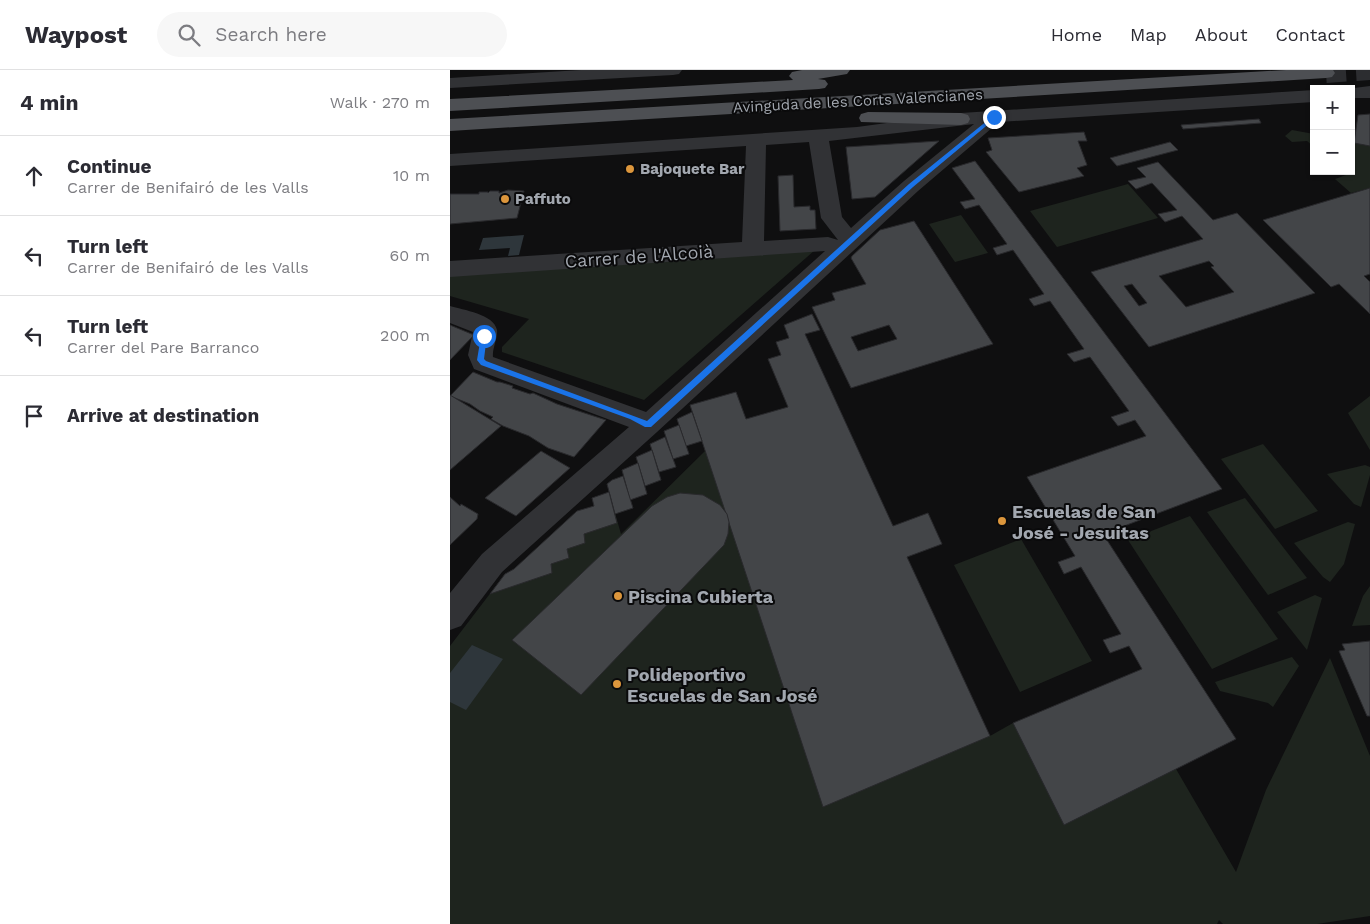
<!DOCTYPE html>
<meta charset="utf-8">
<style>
:root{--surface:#fff;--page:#f7f7f7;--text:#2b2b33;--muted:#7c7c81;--line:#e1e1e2}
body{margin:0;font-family:"Work Sans",sans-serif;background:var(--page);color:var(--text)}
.controls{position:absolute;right:15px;top:15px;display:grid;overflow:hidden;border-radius:0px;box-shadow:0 1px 4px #0004}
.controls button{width:45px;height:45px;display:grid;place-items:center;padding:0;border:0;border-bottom:1px solid var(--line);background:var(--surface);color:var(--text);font:25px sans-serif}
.stop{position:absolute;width:15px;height:15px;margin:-11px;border:4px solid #1a73e8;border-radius:50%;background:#fff}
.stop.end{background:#1a73e8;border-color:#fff;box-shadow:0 1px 5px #0008}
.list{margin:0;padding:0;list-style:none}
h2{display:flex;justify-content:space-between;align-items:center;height:65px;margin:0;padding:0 20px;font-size:21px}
h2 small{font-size:16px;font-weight:400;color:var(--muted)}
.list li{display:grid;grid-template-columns:32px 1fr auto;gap:15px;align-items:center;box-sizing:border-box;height:80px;padding:0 20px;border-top:1px solid var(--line)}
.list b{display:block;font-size:19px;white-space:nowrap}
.list p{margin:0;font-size:16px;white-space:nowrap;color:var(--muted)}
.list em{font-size:16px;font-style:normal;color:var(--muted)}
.icon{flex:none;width:28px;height:28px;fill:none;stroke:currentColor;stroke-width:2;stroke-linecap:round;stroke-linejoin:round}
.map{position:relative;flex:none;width:920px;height:854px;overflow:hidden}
header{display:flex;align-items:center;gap:30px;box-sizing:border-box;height:70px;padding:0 25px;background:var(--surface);border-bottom:1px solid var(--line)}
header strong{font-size:24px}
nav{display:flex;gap:28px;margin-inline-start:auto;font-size:18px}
.search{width:350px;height:45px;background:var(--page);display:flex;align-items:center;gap:12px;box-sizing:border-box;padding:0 18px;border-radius:28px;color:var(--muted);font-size:19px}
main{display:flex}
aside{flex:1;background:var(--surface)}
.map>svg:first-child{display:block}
</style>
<header>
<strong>Waypost</strong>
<div class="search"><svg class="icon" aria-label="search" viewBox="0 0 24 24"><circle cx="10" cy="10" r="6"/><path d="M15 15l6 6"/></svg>Search here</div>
<nav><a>Home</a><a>Map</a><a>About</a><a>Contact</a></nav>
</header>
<main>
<aside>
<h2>4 min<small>Walk · 270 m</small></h2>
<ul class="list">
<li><svg class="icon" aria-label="ahead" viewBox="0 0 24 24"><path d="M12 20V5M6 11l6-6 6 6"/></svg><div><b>Continue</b><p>Carrer de Benifairó de les Valls</p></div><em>10 m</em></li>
<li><svg class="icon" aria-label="left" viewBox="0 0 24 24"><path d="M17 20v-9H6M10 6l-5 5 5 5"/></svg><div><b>Turn left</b><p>Carrer de Benifairó de les Valls</p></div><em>60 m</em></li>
<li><svg class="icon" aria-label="left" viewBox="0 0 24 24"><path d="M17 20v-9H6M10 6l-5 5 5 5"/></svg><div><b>Turn left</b><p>Carrer del Pare Barranco</p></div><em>200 m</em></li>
<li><svg class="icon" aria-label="arrive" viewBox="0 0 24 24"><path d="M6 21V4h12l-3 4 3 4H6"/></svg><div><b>Arrive at destination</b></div></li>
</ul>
</aside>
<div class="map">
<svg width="920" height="854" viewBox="0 0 920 854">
<rect width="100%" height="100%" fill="#0f0f10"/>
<g fill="#1e241e">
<path d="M842 60 864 64V77L857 71 842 72 835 66Z"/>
<path d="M901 72 920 76V118L901 123 885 109 896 105 892 101H901Z"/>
<path d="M678 114 708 148 607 177 580 141Z"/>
<path d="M511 145 538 183 505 192 479 154Z"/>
<path d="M365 180 194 330 52 282V277L79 249 0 226V206Z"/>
<path d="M920 326V380L898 343Z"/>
<path d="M813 374 868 441 825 459 771 389Z"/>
<path d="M255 381 540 666 563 653 614 755 726 699 786 802 816 720 880 588 920 686V846L867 854H773L769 850 767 854H0V576L55 504 64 499 127 441 144 436 142 428 159 422 171 464Z"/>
<path d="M915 395 920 397V405L911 437 904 434 877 404Z"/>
<path d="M795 428 857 508 818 525 757 442Z"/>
<path d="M740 446 828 569 762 599 678 470Z"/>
<path d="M898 452 905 454 894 494 880 512 873 507 844 473Z"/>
<path d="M571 469 642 591 570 622 504 495Z"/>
<path d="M920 516V555L902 556 913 526Z"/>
<path d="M865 525 872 528 857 580 827 542Z"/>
<path d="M842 587 849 596 823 637 818 633 770 621 765 612Z"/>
</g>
<g fill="#2e363b">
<path d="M74 165 69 185 58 186 60 178 29 180 33 168Z"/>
<path d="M22 575 53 589 16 640 0 632V603Z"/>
</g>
<g fill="#434548" stroke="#29292c" fill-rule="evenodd">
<path d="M920 44V76L904 73 908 45Z"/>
<path d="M809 49 811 53 733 59 731 55Z"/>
<path d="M634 62 637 71H628L637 95 627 98 634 106 569 122 536 82 542 80 538 68Z"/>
<path d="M489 71 425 127 402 129 396 77Z"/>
<path d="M720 72 728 80 667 96 660 88Z"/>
<path d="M525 91 772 419 653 464 786 669 614 755 563 653 692 599 679 576 660 583 653 570 671 564 631 497 614 504 608 492 625 486 577 407 696 366 685 350 668 356 661 347 679 341 640 287 624 292 617 284 634 279 600 231 584 236 579 229 594 224 563 180 547 185 543 178 557 174 529 135 515 139 510 132 525 129 502 98Z"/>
<path d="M708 92 763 150 787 143 865 223 699 277 641 202 753 169 732 146 715 152 708 144 727 140 702 113 686 119 678 111 696 107 687 98ZM759 191 764 196 761 197 784 222 736 237 709 206ZM682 214 697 233 689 236 674 216Z"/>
<path d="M343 105 344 137 360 136V140H365L366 159 330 161 328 106Z"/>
<path d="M920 118V204L914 206 920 212V244L889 214 881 217 813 150Z"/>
<path d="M58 120 74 121 67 148 0 154V124H29V122H38V123L40 121H49V123Z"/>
<path d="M464 151 543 274 401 318 362 237 385 230 382 223 416 214 401 188 402 186 430 160ZM439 255 447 269 408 281 401 267Z"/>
<path d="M362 244 370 260 355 264 443 456 478 443 492 474 457 487 540 666 373 737 240 335 286 322 296 349 338 337 318 289 331 285 326 272 339 268 334 255Z"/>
<path d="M0 255 24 265 0 290Z"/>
<path d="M23 302 47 312H50L63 316 62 318 80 324 83 323 107 334 156 350 124 387 98 378 79 366 53 356 41 349 43 347 30 341 20 334 0 326Z"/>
<path d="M0 325 51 356 0 400Z"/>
<path d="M242 342 252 371 236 376 227 349Z"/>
<path d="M229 355 239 384 223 389 214 361Z"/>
<path d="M215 367 226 397 209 402 200 374Z"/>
<path d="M202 380 211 410 195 416 186 387Z"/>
<path d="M91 381 120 398 66 446 35 428Z"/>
<path d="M188 393 197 424 180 430 172 400Z"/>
<path d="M173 406 183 438 165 444 157 414 162 410Z"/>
<path d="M159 422 167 453 134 464 135 473 117 479 119 488 101 494 102 503 40 524 55 504 64 499 127 441 144 436 142 428Z"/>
<path d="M230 423 253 425 270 435 277 444 279 452 278 464 274 475 131 625 62 570 202 436 217 427Z"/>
<path d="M0 427 10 436 11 434 28 444 27 449 0 475Z"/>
<path d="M920 571V646H917L889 581 895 580 892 574Z"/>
</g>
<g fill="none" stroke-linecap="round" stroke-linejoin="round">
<path stroke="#2c2d30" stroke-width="20" stroke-dasharray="20 10" stroke-linecap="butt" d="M876 3 920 0"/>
<g fill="#313235" fill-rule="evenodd">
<path d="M131 0H232L229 4 223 5 0 18V8Z"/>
<path d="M920 16V28H901V19H896Z"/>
<path d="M864 20V32L549 52 468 121 207 362 52 502 11 556 0 560V523L32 484 179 357 24 299 18 285 23 262 0 253V236C13 240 44 244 47 260 48 268 42 278 43 287L196 342 375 181 0 207V191L292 172 296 76 0 96V84L407 57 511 43ZM524 54 454 111 401 158 392 147 379 71ZM359 72 371 148 388 170 378 167 314 171 316 75Z"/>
</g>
<g fill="#4d4f53" fill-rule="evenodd">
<path d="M352 0H400L397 4 368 9 375 10 378 14 375 18 369 19 0 41V29L343 10 339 6 342 2Z"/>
<path d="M836 0H883L885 3 882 7 876 8 0 61V49Z"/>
<path d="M418 42 511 43 518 45 520 49 518 53 511 55 411 52 409 48 411 44Z"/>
</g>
</g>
<path fill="#1a73e8" d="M543 46 547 47 463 117 201 357H195L180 349 31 295 27 290 31 266 37 265 34 289 36 291 197 351 459 114Z"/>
<g fill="#dc963c" stroke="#0a0a0b" stroke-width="2">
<circle cx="180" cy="99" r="5"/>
<circle cx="55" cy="129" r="5"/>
<circle cx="552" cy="451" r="5"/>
<circle cx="168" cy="526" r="5"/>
<circle cx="167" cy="614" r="5"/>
</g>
<g text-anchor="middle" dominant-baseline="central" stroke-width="4" stroke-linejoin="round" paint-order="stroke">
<g font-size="15" fill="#a2a7af" stroke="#0a0a0b">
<text transform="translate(408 31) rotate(-3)">Avinguda de les Corts Valencianes</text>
</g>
<g font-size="15" font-weight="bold" fill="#a2a7af" stroke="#0a0a0b" text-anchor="start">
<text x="190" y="99">Bajoquete Bar</text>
<text x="65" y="129">Paffuto</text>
</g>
<g font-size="18" fill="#a2a7af" stroke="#0a0a0b">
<text transform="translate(189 186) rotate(-4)">Carrer de l'Alcoià</text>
</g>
<g font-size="18" font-weight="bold" fill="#a2a7af" stroke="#0a0a0b" text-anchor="start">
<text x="562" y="441">Escuelas de San<tspan x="562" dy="21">José - Jesuitas</tspan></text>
<text x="178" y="526">Piscina Cubierta</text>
<text x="177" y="604">Polideportivo<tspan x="177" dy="21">Escuelas de San José</tspan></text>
</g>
</g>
</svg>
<div class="controls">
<button>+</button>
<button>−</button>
</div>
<div class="stop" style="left:34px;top:266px"></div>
<div class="stop end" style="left:544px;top:47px"></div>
</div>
</main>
